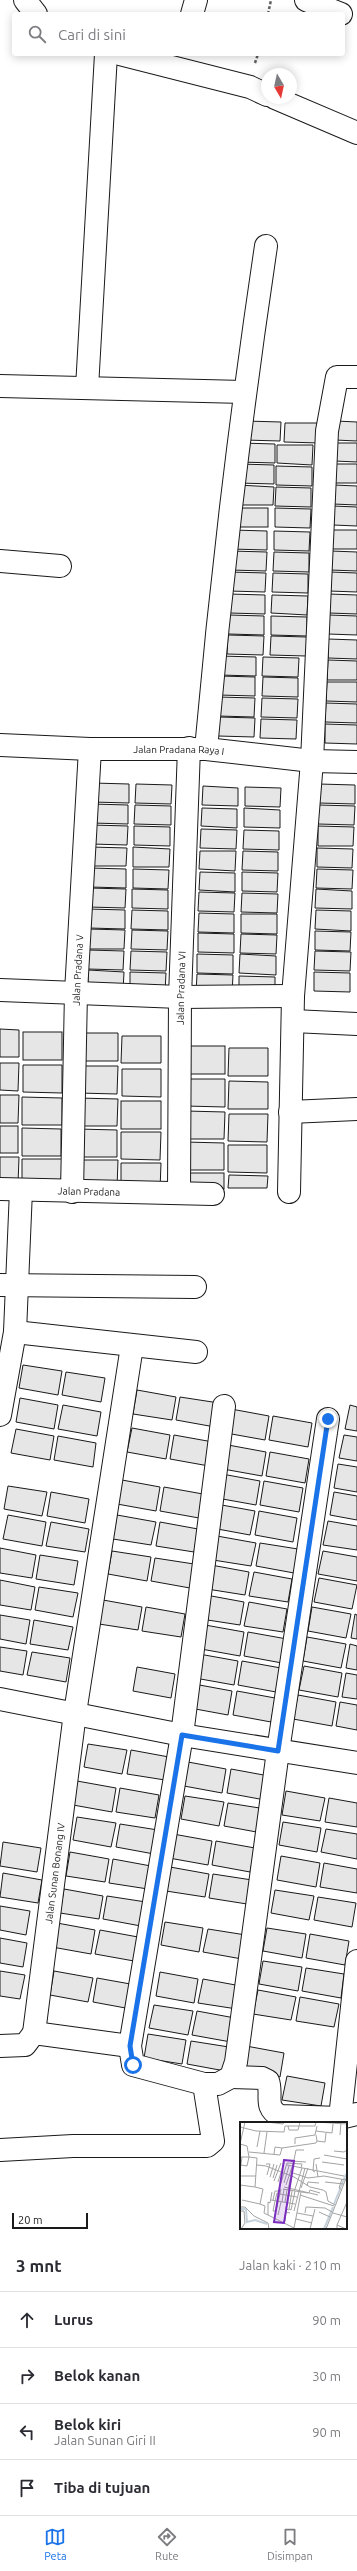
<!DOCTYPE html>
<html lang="id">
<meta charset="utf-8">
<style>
:root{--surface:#fff;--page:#f7f7f7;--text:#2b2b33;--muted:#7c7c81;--line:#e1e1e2;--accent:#1a73e8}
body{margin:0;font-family:Ubuntu,sans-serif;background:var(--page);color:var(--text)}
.compass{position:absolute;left:261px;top:68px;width:36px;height:36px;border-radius:50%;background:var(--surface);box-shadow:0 2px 10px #0003;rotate:171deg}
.scale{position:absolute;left:12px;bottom:10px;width:76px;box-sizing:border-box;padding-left:4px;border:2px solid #1a1a1a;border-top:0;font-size:11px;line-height:14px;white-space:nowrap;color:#1a1a1a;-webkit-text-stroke:3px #fff;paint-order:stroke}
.stop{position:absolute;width:12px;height:12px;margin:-9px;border:3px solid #1a73e8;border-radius:50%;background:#fff}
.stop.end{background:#1a73e8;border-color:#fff;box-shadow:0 1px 4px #0008}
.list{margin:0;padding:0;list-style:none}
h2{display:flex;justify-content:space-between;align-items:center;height:52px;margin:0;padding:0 16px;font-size:17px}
h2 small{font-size:13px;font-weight:400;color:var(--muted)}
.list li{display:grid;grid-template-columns:26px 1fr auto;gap:12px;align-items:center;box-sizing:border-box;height:56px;padding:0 16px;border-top:1px solid var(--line)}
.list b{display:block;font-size:15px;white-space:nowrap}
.list p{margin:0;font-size:13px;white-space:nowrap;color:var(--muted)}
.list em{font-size:13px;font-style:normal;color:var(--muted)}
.icon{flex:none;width:22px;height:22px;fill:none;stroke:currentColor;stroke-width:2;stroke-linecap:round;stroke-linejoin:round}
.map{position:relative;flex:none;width:357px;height:2239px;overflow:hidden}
.search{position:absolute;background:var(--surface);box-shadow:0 2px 10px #0003;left:12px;right:12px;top:12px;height:44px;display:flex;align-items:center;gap:10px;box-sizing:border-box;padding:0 14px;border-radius:4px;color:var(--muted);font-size:15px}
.sheet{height:276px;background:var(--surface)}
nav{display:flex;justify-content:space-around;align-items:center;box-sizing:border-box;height:56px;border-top:1px solid var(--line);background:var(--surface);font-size:11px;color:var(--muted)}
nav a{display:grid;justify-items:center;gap:2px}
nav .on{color:var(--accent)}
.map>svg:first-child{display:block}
</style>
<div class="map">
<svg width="357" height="2239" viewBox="0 0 357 2239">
<rect width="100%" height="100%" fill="#fff"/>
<g fill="#e6e6e6" stroke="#1a1a1a">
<path d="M245 421 281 422 280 441 244 440Z"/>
<path d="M336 421 357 422V441L335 440Z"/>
<path d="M285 423H321L320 443 284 442Z"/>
<path d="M240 443 275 444V463L239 462Z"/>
<path d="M335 443H357V462L335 461Z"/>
<path d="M277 445H313L312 465 277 463Z"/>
<path d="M239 464 274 465V484L238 483Z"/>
<rect x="334" y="464" width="23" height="19"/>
<path d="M276 466 312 467V486L276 485Z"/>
<path d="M238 485 274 487 273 505H237Z"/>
<path d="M334 485 357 486V505L333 504Z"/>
<path d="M276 487 311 488V507L275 506Z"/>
<path d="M333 506 357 507V526L333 525Z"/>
<rect x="232" y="508" width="36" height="19"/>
<path d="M275 508 311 509 310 528 275 527Z"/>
<path d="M232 530 267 531V550L231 549Z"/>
<path d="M332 530H357V549H331Z"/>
<path d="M274 531 310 532 309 551 274 550Z"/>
<path d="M231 551 267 552 266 571 230 570Z"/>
<path d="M331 551 357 552V571L330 570Z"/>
<path d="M274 552 309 553V572L273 571Z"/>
<path d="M230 572 266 573 265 592 229 591Z"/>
<path d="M330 572 357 573V592L329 591Z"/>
<path d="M273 573 308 574V593L272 592Z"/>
<path d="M229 594 265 595V614L229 613Z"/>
<path d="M329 594 357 595V614L329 613Z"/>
<path d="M272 595 308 596 307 615 271 613Z"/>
<path d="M229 615 264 616V635L228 634Z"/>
<path d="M329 615 357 616V635L328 634Z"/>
<path d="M271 616 307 617V636L271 635Z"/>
<path d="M228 635 264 636 263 655 227 654Z"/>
<path d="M271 636 307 637 306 656 270 655Z"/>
<path d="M328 639 357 640V659L328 658Z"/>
<path d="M220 656 256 657V676L219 675Z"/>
<path d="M263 657 299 658 298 677 262 676Z"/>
<path d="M328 660 357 661V680H327Z"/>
<path d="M220 676 255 677V696L219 695Z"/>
<path d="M263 677 298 678V697L262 696Z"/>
<path d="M327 682H357V702L326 701Z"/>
<path d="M219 697 255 698 254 717 218 716Z"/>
<path d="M262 698 298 699 297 718 261 717Z"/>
<path d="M326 703 357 704V723L325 722Z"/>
<path d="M219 717 255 718 254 737 218 736Z"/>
<path d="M261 719 297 720 296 739 260 738Z"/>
<path d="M325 724 357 725V744L325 743Z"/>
<path d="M93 783 129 784V803L92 802Z"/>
<path d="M136 784 172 785 171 804 135 803Z"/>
<path d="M319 784 355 785V804L319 803Z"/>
<path d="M203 786 238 788V806L202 805Z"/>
<path d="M245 787 281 788 280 807 245 806Z"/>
<path d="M92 804 128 805V824L92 823Z"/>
<path d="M135 805 171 806V825L134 824Z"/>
<path d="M319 805 355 806 354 825 318 824Z"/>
<path d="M202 808 237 809V828L201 826Z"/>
<path d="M244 808 280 810V828L244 827Z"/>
<path d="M92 825 128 826 127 845 91 844Z"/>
<path d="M134 826 170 827V846L134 845Z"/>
<path d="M318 826 354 827 353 846H318Z"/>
<path d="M201 829 237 830 236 849 200 848Z"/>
<path d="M244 830 279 831V850L243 849Z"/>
<path d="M91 847 127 848 126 866H90Z"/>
<path d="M133 847 170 849 169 867H133Z"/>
<path d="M317 848 353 849 352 868 317 867Z"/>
<path d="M200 851H236L235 871 199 869Z"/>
<path d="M243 851 278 852V871L242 870Z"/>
<path d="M91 868 126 869V888L90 887Z"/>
<path d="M133 869 169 870 168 889 133 888Z"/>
<path d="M317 869 353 870 352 889 316 888Z"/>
<path d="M200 872 235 873V892L199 890Z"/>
<path d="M242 872 278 873 277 892 242 891Z"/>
<path d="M90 888 126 889 125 908 89 907Z"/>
<path d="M132 889 168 890V909L132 908Z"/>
<path d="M316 889 352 891V909L315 908Z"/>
<path d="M199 892 235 893 234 912 198 911Z"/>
<path d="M242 893 278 894 277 913 241 912Z"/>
<path d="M89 909 125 910V929L89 928Z"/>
<path d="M132 910 168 911V930L131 929Z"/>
<path d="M316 910 351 911V931L315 929Z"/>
<path d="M199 913 234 914V933L198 932Z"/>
<path d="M241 914H277V934L241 933Z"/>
<path d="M89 929 125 930 124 949H88Z"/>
<path d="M132 930 168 931 167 950 131 949Z"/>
<path d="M315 931 351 932 350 951 315 950Z"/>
<path d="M198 933 234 934V953L198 952Z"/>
<path d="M241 934 277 935 276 954 240 953Z"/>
<path d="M88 950 124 951 123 970 88 969Z"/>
<path d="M131 951 167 952 166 971 130 970Z"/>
<path d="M315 951 351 952 350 971 314 970Z"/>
<path d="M197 954 233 955V974L197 973Z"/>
<path d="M240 954 276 956V975L239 973Z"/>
<path d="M88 970 124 972 123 991 88 989Z"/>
<path d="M130 972 166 973 165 992 130 991Z"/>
<path d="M314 972 350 973V992L314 991Z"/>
<path d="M197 974 233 975 232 994 196 993Z"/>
<path d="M239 976 275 977V996L239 994Z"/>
<path d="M0 1029 19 1030V1057H0Z"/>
<rect x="23" y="1032" width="39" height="28"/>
<path d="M79 1033H118V1061H78Z"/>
<path d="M122 1036H161V1063H121Z"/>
<rect x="185" y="1046" width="40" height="28"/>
<path d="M229 1048H268V1076H228Z"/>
<path d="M0 1063H19L18 1091 0 1090Z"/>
<path d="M23 1065H62V1093L23 1092Z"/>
<path d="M79 1066H118L117 1094 78 1093Z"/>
<path d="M122 1069H161V1097L122 1096Z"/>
<path d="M185 1079H225V1107L185 1106Z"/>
<path d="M229 1081 268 1082V1109H228Z"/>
<path d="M0 1095H19L18 1123H0Z"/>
<path d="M22 1097 62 1098V1125H22Z"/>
<path d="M78 1098 118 1099 117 1126H78Z"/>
<rect x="121" y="1101" width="40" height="28"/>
<path d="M186 1111 225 1112 224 1139H185Z"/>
<path d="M229 1114H268L267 1142 228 1141Z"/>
<rect x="0" y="1126" width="18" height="27"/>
<path d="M22 1128 61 1129V1156H22Z"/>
<path d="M78 1129 117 1130V1157H78Z"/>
<path d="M121 1132H161L160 1160 121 1159Z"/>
<path d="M185 1142 224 1143V1170H185Z"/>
<path d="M228 1145H267V1173L228 1172Z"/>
<path d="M0 1157H19L18 1184H0Z"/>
<path d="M22 1159H62L61 1187H22Z"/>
<path d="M78 1160H118L117 1188H78Z"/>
<path d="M121 1163H161L160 1190H121Z"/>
<rect x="185" y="1173" width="39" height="16"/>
<path d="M229 1175 268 1176 267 1188H228Z"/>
<path d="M23 1365 62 1371 58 1395 19 1388Z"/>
<path d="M66 1372 105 1378 101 1402 62 1395Z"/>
<path d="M137 1390 176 1397 172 1420 133 1414Z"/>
<path d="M180 1397 219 1403 215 1427 176 1420Z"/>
<path d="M20 1398 58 1405 54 1429 16 1422Z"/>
<path d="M63 1405 101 1412 97 1436 58 1429Z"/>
<path d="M350 1405 357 1407V1431L345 1429Z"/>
<path d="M231 1409 269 1416 265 1440 226 1433Z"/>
<path d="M273 1416 312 1423 308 1447 269 1440Z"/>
<path d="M132 1428 170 1435 166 1459 127 1452Z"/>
<path d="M16 1429 54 1436 50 1460 11 1453Z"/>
<path d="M174 1435 213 1442 209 1466 170 1459Z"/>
<path d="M344 1435 357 1437V1461L339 1458Z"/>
<path d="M58 1436 96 1443 93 1467 54 1460Z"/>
<path d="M228 1445 266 1452 262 1476 223 1469Z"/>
<path d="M270 1452 309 1459 305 1483 266 1476Z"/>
<path d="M338 1464 357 1467V1492L334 1488Z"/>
<path d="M222 1474 260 1481 256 1505 217 1498Z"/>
<path d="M122 1480 160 1487 156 1511 117 1504Z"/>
<path d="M264 1481 303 1488 299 1512 260 1505Z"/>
<path d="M8 1486 47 1492 42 1516 4 1509Z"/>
<path d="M164 1487 203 1494 199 1518 160 1511Z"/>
<path d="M51 1492 89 1499 85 1523 47 1516Z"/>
<path d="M334 1492 357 1496V1520L330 1515Z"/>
<path d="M216 1504 255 1511 250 1535 212 1528Z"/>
<path d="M259 1511 297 1518 293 1542 255 1535Z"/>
<path d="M8 1515 46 1522 42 1546 3 1539Z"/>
<path d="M117 1515 156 1522 151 1545 113 1539Z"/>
<path d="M328 1521 357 1526V1550L323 1545Z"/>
<path d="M51 1522 89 1529 85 1552 46 1546Z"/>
<path d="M160 1522 198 1529 194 1552 156 1546Z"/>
<path d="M217 1536 256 1543 251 1566 213 1560Z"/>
<path d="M260 1543 298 1549 294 1573 256 1566Z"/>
<path d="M0 1548 36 1555 32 1578 0 1573Z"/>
<path d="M112 1551 151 1557 147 1581 108 1574Z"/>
<path d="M323 1551 357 1557V1581L318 1574Z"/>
<path d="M40 1555 78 1561 74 1585 36 1579Z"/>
<path d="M155 1558 194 1564 190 1588 151 1581Z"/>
<path d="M211 1565 249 1572 245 1595 207 1589Z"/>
<path d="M254 1572 292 1579 288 1602 249 1596Z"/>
<path d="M319 1578 357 1585 352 1609 314 1602Z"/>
<path d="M0 1580 35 1587 31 1610 0 1605Z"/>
<path d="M39 1587 78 1593 73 1617 35 1610Z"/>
<path d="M206 1595 244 1602 240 1625 201 1619Z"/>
<path d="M103 1600 142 1607 138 1630 99 1624Z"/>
<path d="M249 1602 287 1609 283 1632 244 1626Z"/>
<path d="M146 1607 185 1614 181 1637 142 1631Z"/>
<path d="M312 1607 351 1614 346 1638 308 1631Z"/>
<path d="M355 1614 357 1615V1639L351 1638Z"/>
<path d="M0 1615 30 1620 26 1644 0 1639Z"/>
<path d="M34 1620 73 1627 68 1650 30 1644Z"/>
<path d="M205 1625 244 1632 240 1656 201 1649Z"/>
<path d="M248 1632 287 1639 282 1663 244 1656Z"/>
<path d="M307 1637 346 1644 341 1668 303 1661Z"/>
<path d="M350 1644 357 1646V1670L346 1668Z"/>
<path d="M0 1647 27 1651 23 1675 0 1671Z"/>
<path d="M32 1652 70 1658 66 1682 27 1675Z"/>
<path d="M199 1654 238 1661 234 1685 195 1678Z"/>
<path d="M242 1661 281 1668 276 1692 238 1685Z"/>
<path d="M304 1666 342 1673 338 1697 299 1690Z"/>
<path d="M137 1667 175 1674 171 1698 133 1691Z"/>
<path d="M346 1673 357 1675V1699L342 1697Z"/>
<path d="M194 1684 232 1691 228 1715 190 1708Z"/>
<path d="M237 1691 275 1698 271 1722 233 1715Z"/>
<path d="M298 1695 336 1702 332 1726 293 1719Z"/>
<path d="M340 1702 357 1705V1730L336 1726Z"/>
<path d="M88 1744 127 1750 122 1774 84 1767Z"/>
<path d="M131 1750 169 1757 165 1780 127 1774Z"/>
<path d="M188 1762 226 1769 222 1793 184 1786Z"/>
<path d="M231 1769 269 1776 265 1800 227 1793Z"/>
<path d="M77 1781 116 1788 112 1812 73 1805Z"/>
<path d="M120 1788 159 1795 155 1818 116 1812Z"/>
<path d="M286 1791 325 1798 320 1821 282 1815Z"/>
<path d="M185 1796 224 1802 219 1826 181 1819Z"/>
<path d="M329 1798 357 1803V1827L325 1822Z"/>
<path d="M228 1803 266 1809 262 1833 224 1826Z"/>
<path d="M77 1817 116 1823 111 1847 73 1840Z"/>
<path d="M283 1822 321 1828 317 1852 279 1845Z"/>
<path d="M120 1824 158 1830 154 1854 116 1847Z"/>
<path d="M326 1829 357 1834V1859L321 1852Z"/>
<path d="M173 1834 212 1841 208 1865 169 1858Z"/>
<path d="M216 1841 255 1848 250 1872 212 1865Z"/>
<path d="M3 1842 41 1848 37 1872 0 1866Z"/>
<path d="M70 1852 109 1859 105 1882 66 1876Z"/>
<path d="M281 1856 320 1863 316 1887 277 1880Z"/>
<path d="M113 1859 151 1866 148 1889 109 1883Z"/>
<path d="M324 1863 357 1869V1893L320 1887Z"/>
<path d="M170 1867 209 1874 205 1897 166 1891Z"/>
<path d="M3 1873 42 1880 38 1903 0 1897Z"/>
<path d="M213 1874 252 1880 247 1904 209 1898Z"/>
<path d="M64 1889 103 1896 99 1919 60 1913Z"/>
<path d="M275 1890 314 1896 309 1920 271 1913Z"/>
<path d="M107 1896 146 1902 141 1926 103 1919Z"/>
<path d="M318 1897 356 1903 352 1927 314 1920Z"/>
<path d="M0 1906 30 1911 26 1935 0 1930Z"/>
<path d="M165 1922 203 1928 199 1952 161 1945Z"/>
<path d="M57 1923 95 1930 91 1954 52 1947Z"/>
<path d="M267 1928 306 1934 302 1958 263 1951Z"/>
<path d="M208 1929 246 1935 242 1959 203 1952Z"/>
<path d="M100 1930 138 1937 134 1961 95 1954Z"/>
<path d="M310 1934 349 1941 345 1965 306 1958Z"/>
<path d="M0 1938 27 1943 23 1967 0 1963Z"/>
<path d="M263 1961 302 1967 298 1991 259 1984Z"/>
<path d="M306 1968 344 1974 341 1998 302 1991Z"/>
<path d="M0 1971 25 1975 20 1999 0 1996Z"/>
<path d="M54 1971 93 1978 88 2002 50 1995Z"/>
<path d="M160 1972 198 1979 194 2003 156 1996Z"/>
<path d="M97 1978 136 1985 131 2009 93 2002Z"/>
<path d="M203 1979 241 1986 237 2009 198 2003Z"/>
<path d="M258 1990 296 1997 291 2020 253 2014Z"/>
<path d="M300 1997 339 2004 334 2027 296 2021Z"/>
<path d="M154 2005 193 2011 188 2035 149 2028Z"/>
<path d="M197 2011 235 2018 231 2042 192 2035Z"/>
<path d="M148 2034 186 2040 182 2064 144 2058Z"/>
<path d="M191 2041 229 2047 225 2071 187 2064Z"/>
<path d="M246 2046 284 2053 280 2077 242 2070Z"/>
<path d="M287 2076 325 2083 321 2106 282 2100Z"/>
</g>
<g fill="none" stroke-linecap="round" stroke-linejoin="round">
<g stroke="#1a1a1a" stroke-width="24">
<g id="minor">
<path d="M25 0 36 14"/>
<path d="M306 0 341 14"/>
<path d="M192 14 196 0"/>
<path d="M120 54 250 87 267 95"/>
<path d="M275 98 357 133"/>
<path d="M0 386 244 392"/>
<path d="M87 388 106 54"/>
<path d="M0 561 60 566"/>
<path id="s1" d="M0 745 90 749H206L312 761 357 762"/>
<path d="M206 749C221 580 241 413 266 246"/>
<path d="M0 990 180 997 293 996"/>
<path d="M293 1021 357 1024"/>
<path d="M290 1112 357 1109"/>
<path id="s2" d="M0 1189 213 1194"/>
<path id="s3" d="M72 1192 76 992 90 749"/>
<path d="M289 1192 293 996 312 761 327 431 337 377H357"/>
<path id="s4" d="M179 1193 180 997 189 748"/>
<path d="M0 1285 195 1287"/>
<path d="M15 1332 196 1352"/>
<path d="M0 1415 15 1332 21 1190"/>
<path d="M0 1699 182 1735 357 1763"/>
<path id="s5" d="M34 2033 75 1713 132 1346"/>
<path d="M0 2046 25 2045 34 2033 130 2046"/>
<path d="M231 2077 262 2078 268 2081C273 2095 263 2107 280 2116L340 2118 357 2114"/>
<path d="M204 2084 133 2065 130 2046 182 1735 224 1406"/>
<path d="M340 2118 357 1961"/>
<path d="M0 2150 73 2146H207L213 2141 204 2084H218L231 2077 236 2062 278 1751 328 1419"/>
</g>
</g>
<g stroke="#5f5f5f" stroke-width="2.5" stroke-dasharray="3 2" stroke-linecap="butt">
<path d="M268 14 271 0"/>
<path d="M255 63 258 54"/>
</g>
<use href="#minor" stroke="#fff" stroke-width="22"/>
</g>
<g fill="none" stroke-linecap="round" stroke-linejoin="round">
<path stroke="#1a73e8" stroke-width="5" d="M133 2065 130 2046 182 1735 278 1751 328 1419"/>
</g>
<g text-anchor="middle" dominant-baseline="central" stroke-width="3" stroke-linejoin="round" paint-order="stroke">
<g font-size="10" fill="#1a1a1a" stroke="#fff">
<text stroke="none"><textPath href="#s1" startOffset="179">Jalan Pradana Raya I</textPath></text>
<text stroke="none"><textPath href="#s3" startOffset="222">Jalan Pradana V</textPath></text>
<text stroke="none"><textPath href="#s4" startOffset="205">Jalan Pradana VI</textPath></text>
<text stroke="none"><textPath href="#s2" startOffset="89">Jalan Pradana</textPath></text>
<text stroke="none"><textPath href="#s5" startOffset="161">Jalan Sunan Bonang IV</textPath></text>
</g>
</g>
<g transform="translate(240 2122)">
<rect width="107" height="107" fill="#fff"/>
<path fill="none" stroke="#c6d2dc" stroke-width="2" d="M94 82 106 52M0 87H6L7 100 15 98 27 102M84 107 93 85"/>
<path fill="none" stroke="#a3a3a3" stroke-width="1" d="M5 0 0 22 7 24 9 35 17 36 15 65 23 67 20 82 25 84 24 91 54 106 61 70M27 0 43 2 44 0M76 0 107 2M48 4 49 8H58L60 0M0 5 16 9 44 10 45 4H75L76 0M76 9 92 11 93 2M76 13 77 19 85 20 86 11M100 13 101 0M55 22V16L75 13 77 4M17 25 20 9M94 29 104 30 107 28M9 30 40 33 42 26 76 21 77 19M24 31 27 10M34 32 35 25 42 26M84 33 107 37M0 35H9L7 44 1 43M51 39 66 40M82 40 104 43M26 42H30L27 53M76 42 78 55M17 43 26 44 54 55 70 65 83 68 86 70 88 79 95 83M47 43 104 54M0 49 2 35M75 50 73 49 74 37 80 36M53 51 68 56 84 54 106 58M0 54H16M30 55 34 42M33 56 37 43M34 59 41 41M38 60 44 41M85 60 104 62M41 61 47 41 62 42 61 46M44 61 49 44M0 63 15 65M46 63 52 45M67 64 68 60 79 61M44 65 78 73M61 66 68 46M43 67 68 71M55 67 62 46M48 68 56 28H64M102 68 99 66 102 57M69 71 70 68 80 71M40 72 57 75M60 73 94 84M2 78 20 82M31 78 55 82M33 78 35 69H40M42 80 44 67M45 80 47 68M0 85H5L14 94 28 101 29 107M49 88 46 87 50 68M51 88 49 87 52 69M51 88 55 69M0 89H4L5 101 1 107M36 89H33L35 79 37 71 40 72M36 89 41 67M54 89 65 46M79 90 90 95M57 91 73 94M65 91 66 85 85 86 92 90M93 91 107 95M28 93V80L30 81 32 70M38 93 41 80M56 97 72 101M45 99 46 90 50 91M97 103 107 80M70 107 75 87M86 107 107 54M97 107V103L106 107"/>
<path fill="#7b2cbf" fill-opacity="0.15" stroke="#7b2cbf" stroke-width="2" d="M44 38 54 39 44 101 34 100Z"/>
<rect width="107" height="107" fill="none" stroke="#1a1a1a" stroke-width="2"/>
</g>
</svg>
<svg class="compass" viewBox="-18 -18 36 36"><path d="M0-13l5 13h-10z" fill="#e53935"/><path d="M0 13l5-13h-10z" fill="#7c7c81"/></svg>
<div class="scale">20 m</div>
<div class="stop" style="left:133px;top:2065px"></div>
<div class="stop end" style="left:328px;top:1419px"></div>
<div class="search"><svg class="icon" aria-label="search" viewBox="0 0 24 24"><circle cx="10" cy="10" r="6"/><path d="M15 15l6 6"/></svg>Cari di sini</div>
</div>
<section class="sheet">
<h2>3 mnt<small>Jalan kaki · 210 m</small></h2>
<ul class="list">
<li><svg class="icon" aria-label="ahead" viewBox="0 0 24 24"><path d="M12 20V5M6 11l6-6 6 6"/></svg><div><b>Lurus</b></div><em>90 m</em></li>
<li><svg class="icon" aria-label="right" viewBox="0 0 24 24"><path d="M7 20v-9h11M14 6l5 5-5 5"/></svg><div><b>Belok kanan</b></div><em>30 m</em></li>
<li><svg class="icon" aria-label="left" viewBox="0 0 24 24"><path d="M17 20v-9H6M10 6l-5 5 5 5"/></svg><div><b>Belok kiri</b><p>Jalan Sunan Giri II</p></div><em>90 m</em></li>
<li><svg class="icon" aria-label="arrive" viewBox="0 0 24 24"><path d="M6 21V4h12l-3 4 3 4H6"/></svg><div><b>Tiba di tujuan</b></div></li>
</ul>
</section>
<nav>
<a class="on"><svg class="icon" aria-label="map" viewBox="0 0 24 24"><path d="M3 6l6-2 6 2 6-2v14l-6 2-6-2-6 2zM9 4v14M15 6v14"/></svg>Peta</a>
<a><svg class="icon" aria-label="directions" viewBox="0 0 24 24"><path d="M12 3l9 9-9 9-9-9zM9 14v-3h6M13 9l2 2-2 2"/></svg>Rute</a>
<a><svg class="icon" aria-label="saved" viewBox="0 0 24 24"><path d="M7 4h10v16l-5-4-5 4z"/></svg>Disimpan</a>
</nav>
